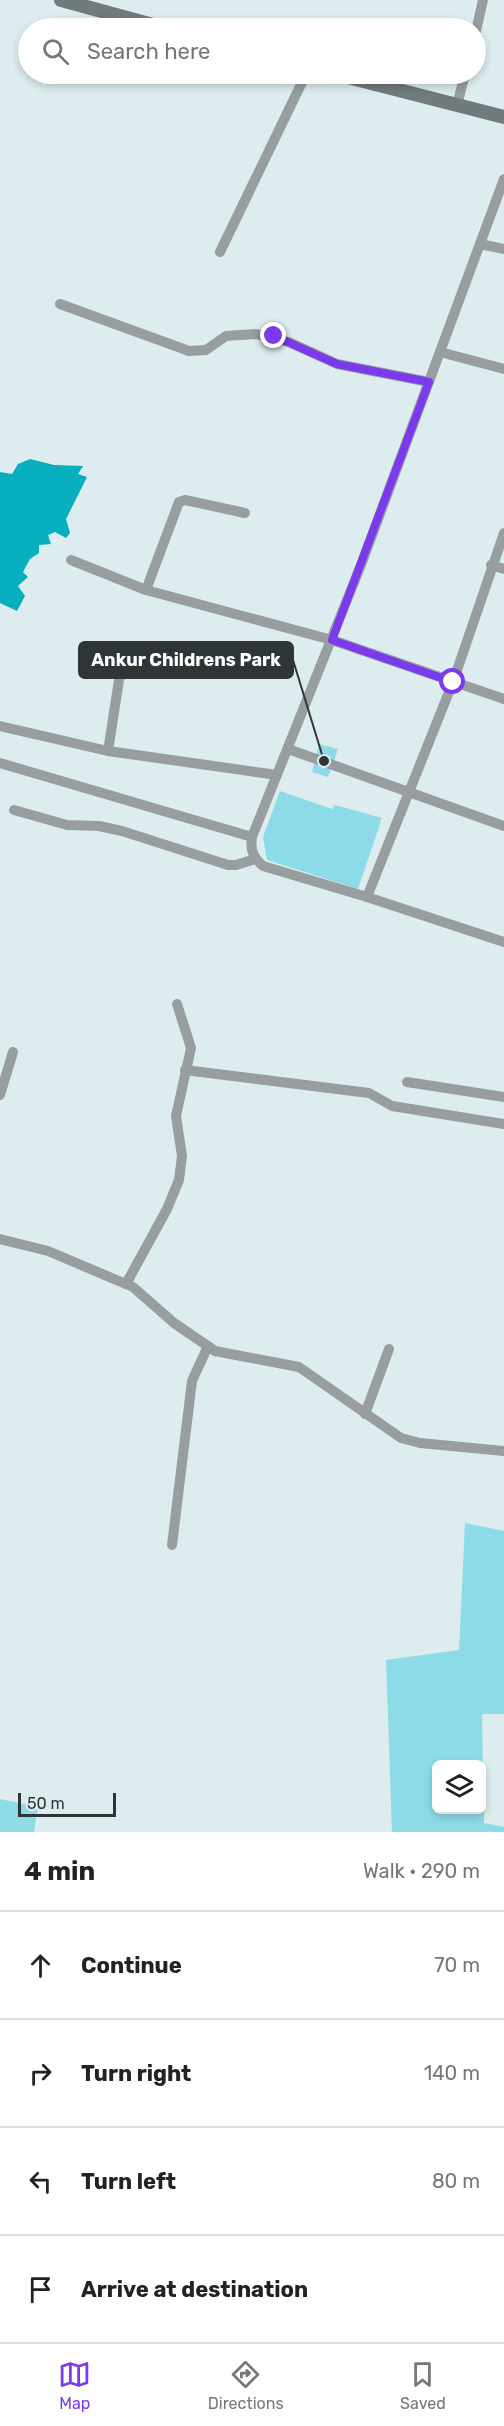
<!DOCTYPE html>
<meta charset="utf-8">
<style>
:root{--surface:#fff;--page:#f2f2f2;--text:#222;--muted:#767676;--line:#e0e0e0;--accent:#7c3aed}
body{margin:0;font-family:Rubik,sans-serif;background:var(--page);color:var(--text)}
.controls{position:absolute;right:18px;bottom:18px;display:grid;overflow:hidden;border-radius:9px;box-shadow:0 3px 9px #0003}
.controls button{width:54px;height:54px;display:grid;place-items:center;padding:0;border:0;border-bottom:2px solid var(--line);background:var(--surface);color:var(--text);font:30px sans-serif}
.scale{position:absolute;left:18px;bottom:15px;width:98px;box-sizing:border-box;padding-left:6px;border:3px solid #2f3536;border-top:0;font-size:16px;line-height:21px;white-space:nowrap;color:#2f3536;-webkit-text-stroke:4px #ddedef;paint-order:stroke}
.stop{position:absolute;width:18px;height:18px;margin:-14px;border:4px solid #7c3aed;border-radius:50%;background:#fff}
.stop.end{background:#7c3aed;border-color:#fff;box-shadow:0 2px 6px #0008}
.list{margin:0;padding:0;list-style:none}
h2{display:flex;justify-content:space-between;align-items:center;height:78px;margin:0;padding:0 24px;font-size:26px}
h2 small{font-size:20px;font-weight:400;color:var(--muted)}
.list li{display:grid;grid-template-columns:39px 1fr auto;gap:18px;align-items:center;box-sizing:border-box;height:108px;padding:0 24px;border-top:2px solid var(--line)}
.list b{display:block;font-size:22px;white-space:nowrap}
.list em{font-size:20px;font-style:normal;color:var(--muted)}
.icon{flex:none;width:33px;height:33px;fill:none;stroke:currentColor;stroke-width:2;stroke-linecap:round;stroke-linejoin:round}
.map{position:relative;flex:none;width:504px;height:1832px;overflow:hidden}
.search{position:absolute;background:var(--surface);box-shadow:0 3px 9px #0003;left:18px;right:18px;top:18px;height:66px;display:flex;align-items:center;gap:15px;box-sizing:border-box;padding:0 21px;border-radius:33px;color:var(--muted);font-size:22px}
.sheet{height:510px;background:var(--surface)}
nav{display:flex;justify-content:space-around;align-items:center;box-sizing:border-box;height:84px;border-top:2px solid var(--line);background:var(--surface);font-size:16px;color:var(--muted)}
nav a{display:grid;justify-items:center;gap:3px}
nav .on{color:var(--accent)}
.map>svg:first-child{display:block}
</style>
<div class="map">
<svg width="504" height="1832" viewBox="0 0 504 1832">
<rect width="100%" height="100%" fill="#ddedef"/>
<g fill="#8ddbe6" fill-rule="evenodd">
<path d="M319 744 338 749 328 777 312 772Z"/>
<path d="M280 791 332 809 335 805 382 818 358 889 267 860 263 837Z"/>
<path d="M465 1523 504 1531V1714H482L484 1823 504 1827V1832H392L386 1660 459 1650ZM436 1764H482V1810H436Z"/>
<path d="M0 1799 38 1807 34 1832H0Z"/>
</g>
<path fill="#07aebe" d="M30 459 54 465 83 466 78 474 87 477 66 519 70 533 66 538 55 532 48 535 51 544 39 545V553L30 559 23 572 28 577 18 586 25 596 17 611 0 603V472L12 474 18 464Z"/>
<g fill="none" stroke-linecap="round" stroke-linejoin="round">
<g stroke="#989e9f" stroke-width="10">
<path d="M476 31 483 0"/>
<path d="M457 105 465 74"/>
<path d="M504 179 361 565 252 837C250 850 253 857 263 866L367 897 504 942"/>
<path d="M480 244 504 249"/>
<path d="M220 252 306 74"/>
<path d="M60 304 189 351 206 350 226 336 256 334 289 342 337 364 429 382"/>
<path d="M440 352 504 369"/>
<path d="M71 560 146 590 332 640 504 699"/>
<path d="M491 565 504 569"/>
<path d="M146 590 179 502 185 500 245 513"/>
<path d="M0 726 108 751 277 775"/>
<path d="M288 749 504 826"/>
<path d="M108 751 119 680 124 669 150 650"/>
<path d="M0 763 252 837"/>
<path d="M14 810 67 825 99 826 122 831 228 865H236L255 859"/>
<path d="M367 897 453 682 504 533"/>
<path d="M185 1070 369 1093 392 1106 504 1124"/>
<path d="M407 1082 504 1097"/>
<path d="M0 1095 13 1052"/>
<path d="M0 1239 48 1251 133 1287 174 1323 215 1351 299 1367 401 1438 420 1443 504 1451"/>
<path d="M126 1284 167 1209 179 1180 182 1156 176 1116 191 1048 177 1004"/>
<path d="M365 1414 389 1349"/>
<path d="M172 1545 192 1381 208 1346"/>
</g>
<g stroke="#717a7c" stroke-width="14">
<path d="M61 0 164 28"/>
<path d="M336 74 504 117"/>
</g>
</g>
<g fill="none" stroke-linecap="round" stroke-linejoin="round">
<path stroke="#7c3aed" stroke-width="8" d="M274 336 337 364 429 382 332 640 453 682"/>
</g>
<path fill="none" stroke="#2f3536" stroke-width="2" d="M324 761L293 660"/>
<circle fill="#2f3536" stroke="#ddedef" stroke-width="2" cx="324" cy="761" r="6"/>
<rect fill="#2f3536" stroke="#2f3536" stroke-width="2" x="79" y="642" width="214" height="36" rx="6"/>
<g font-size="18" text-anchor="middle" font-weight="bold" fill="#fff">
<text x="186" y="666">Ankur Childrens Park</text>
</g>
</svg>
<div class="controls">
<button><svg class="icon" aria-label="layers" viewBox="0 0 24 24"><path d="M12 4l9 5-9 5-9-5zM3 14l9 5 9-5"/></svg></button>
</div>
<div class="scale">50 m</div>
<div class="stop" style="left:453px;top:682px"></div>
<div class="stop end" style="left:274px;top:336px"></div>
<div class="search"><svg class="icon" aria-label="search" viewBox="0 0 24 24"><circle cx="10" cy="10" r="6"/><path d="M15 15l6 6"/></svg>Search here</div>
</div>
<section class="sheet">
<h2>4 min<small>Walk · 290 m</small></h2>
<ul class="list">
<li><svg class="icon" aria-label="ahead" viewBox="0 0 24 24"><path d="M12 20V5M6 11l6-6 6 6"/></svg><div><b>Continue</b></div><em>70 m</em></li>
<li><svg class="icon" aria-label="right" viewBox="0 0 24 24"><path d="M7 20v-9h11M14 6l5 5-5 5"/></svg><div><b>Turn right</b></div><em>140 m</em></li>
<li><svg class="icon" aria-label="left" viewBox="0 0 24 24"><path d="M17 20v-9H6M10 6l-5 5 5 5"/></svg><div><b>Turn left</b></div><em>80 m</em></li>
<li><svg class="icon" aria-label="arrive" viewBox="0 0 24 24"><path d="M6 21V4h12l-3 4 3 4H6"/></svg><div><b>Arrive at destination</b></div></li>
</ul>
</section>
<nav>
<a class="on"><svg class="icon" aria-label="map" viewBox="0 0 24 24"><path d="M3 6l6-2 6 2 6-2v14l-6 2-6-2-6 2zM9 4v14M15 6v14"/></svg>Map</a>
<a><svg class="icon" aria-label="directions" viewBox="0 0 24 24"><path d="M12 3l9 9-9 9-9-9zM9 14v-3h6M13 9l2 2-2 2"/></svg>Directions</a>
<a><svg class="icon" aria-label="saved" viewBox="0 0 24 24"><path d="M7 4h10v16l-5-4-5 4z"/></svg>Saved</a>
</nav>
